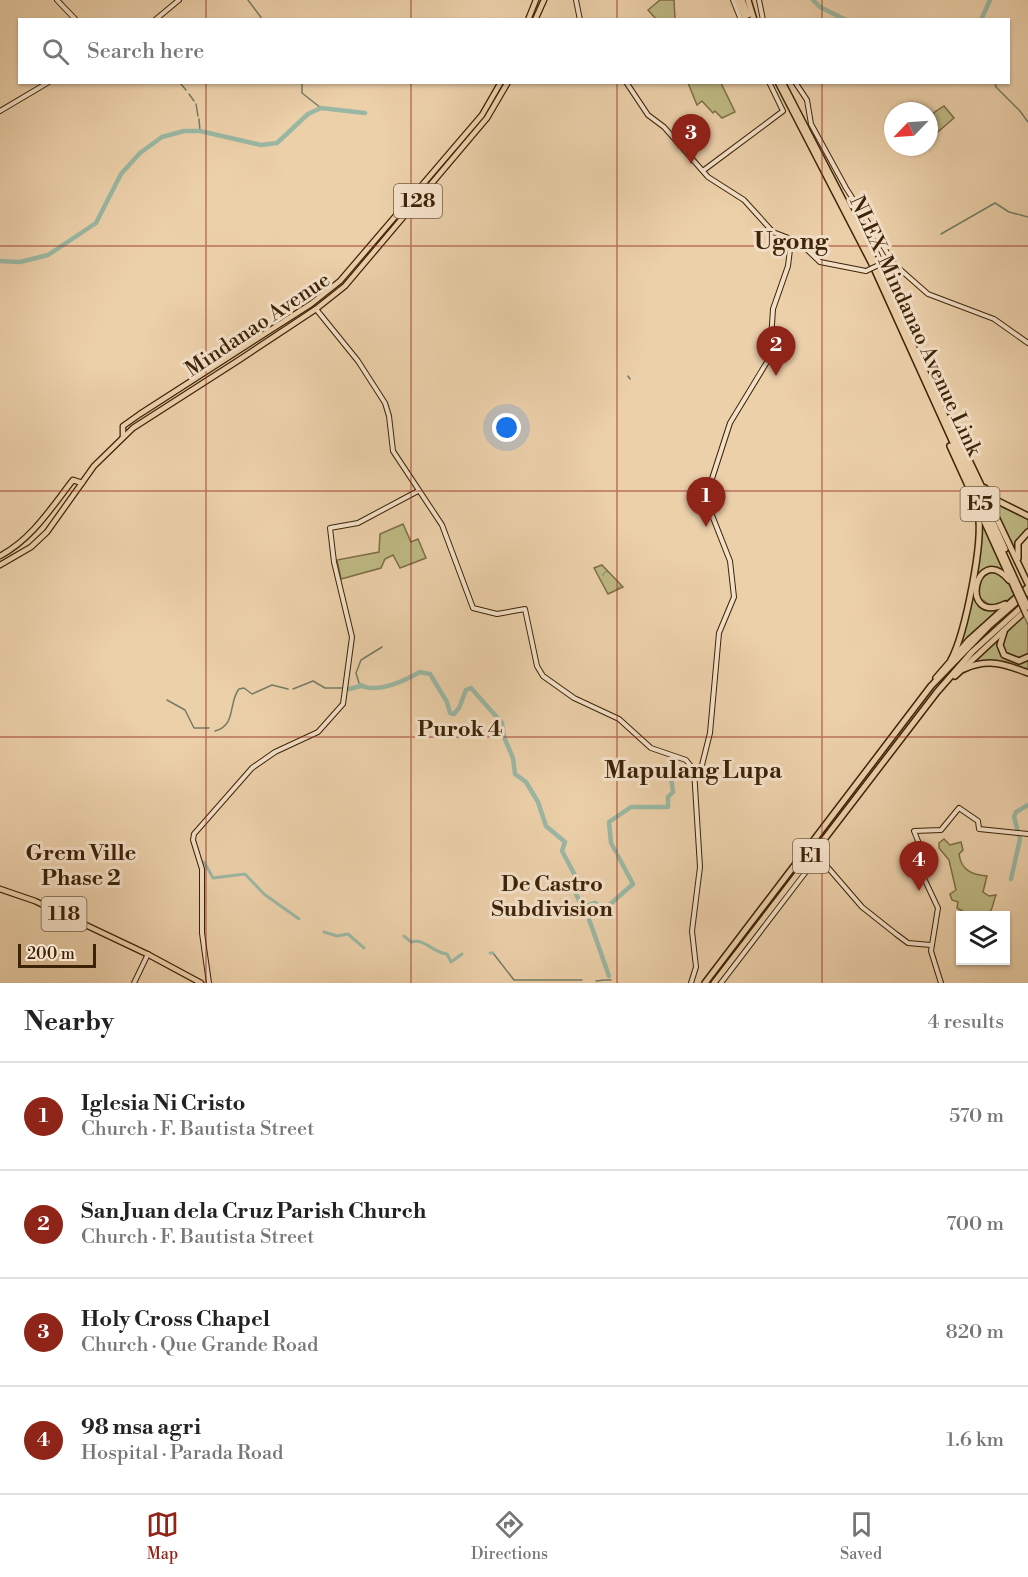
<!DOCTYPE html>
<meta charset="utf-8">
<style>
:root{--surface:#fff;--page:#f6f6f6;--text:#222;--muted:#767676;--line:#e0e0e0;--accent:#8f2418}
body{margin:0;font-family:"Libre Bodoni",serif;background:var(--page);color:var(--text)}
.controls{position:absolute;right:18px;bottom:18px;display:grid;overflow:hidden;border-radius:0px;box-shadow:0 2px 4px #0004}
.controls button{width:54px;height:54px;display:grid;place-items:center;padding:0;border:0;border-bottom:2px solid var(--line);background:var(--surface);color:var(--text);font:30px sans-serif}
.compass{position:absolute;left:884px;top:102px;width:54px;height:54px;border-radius:50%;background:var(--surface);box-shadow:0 2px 4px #0004;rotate:245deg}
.scale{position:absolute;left:18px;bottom:15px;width:78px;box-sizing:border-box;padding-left:6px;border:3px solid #3c2307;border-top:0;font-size:16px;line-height:21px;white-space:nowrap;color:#3c2307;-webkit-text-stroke:4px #f3e0c8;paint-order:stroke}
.you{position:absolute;left:507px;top:428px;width:21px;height:21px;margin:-15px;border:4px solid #fff;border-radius:50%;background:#1a73e8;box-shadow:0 0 0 9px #1a73e833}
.badge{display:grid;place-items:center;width:39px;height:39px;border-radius:50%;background:var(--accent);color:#fff;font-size:20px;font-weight:700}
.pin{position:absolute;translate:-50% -50px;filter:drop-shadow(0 2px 3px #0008)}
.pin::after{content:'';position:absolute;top:32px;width:21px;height:18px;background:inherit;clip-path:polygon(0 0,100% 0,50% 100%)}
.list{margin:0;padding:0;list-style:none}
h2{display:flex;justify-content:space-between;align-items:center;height:78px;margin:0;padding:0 24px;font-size:26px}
h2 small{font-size:20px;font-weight:400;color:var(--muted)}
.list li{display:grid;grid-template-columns:39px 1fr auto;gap:18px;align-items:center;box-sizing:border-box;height:108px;padding:0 24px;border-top:2px solid var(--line)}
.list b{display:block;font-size:22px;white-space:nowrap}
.list p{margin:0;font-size:20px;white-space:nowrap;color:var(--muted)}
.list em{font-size:20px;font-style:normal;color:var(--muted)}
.icon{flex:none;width:33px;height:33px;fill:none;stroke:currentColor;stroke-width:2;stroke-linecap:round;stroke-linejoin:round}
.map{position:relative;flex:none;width:1028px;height:983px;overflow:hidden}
.search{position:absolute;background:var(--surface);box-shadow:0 2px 4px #0004;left:18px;right:18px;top:18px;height:66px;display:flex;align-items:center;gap:15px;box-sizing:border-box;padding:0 21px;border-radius:0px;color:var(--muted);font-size:22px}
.sheet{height:510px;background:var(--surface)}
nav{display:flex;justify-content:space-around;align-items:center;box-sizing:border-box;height:84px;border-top:2px solid var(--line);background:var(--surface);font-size:16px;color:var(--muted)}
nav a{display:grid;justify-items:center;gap:3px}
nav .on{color:var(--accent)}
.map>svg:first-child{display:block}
</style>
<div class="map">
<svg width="1028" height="983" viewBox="0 0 1028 983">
<defs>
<pattern id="park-crowns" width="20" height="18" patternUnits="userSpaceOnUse" patternTransform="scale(1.5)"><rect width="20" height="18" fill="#beb984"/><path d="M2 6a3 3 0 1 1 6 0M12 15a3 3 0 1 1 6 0" fill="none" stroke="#9c966a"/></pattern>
</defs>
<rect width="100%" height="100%" fill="#ecd0aa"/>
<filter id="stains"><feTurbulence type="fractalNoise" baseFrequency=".00333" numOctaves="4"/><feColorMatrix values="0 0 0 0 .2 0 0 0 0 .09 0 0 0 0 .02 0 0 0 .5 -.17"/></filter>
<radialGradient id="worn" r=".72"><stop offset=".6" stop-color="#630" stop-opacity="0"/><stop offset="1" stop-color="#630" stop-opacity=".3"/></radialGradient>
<g fill="#beb984" stroke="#7d6e46" stroke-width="1.5">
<path d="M660 0H674L675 19H656L648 10Z"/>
<path d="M688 83H721L735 112 722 118 715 111 713 113 702 101 697 105Z"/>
<path d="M944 106 954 118 932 137 929 145V116Z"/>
<path d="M985 490 1002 507 1028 519V531L1020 537 1017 559Z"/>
<path d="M979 513 1010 579 994 570C971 578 974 581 980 603L999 608 958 650 976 555Z"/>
<path d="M403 524 411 542 418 539 426 558 400 568 393 555 385 559 381 568 341 579 337 560 379 552 380 534Z"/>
<path d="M997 572 1008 581 1014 595 1005 602 991 606 979 597 977 584 986 573Z"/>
<path d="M1024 616 1028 625V655L1015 658C989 646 1010 627 1024 616Z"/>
<path d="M1002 633 999 640 1005 657 1028 659V669L998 661 970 663Z"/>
<path d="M944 839 950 845 961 842 963 850 959 854C961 870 972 875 987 876L983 892 989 896 996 895C994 899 993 907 991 910 984 922 965 913 957 908L958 902 952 900 950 894 956 890 949 860 939 848V843Z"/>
</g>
<path fill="url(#park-crowns)" stroke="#7d6e46" stroke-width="1.5" d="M602 565 623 587 608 594 594 568Z"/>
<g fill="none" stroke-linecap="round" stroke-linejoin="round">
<g stroke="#747c65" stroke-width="1.5">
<path d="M248 0 263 20"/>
<path d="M169 82 180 83 186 90"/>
<path d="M302 82V93L321 108"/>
<path d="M995 82 996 87 1020 111 1028 122"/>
<path d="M189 94 194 101"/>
<path d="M196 104 198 116"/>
<path d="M199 119 200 131"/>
<path d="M941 234 995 203 1009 212 1028 217"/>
<path d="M628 376 630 379"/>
<path d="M359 683 356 673 361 660 382 647"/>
<path d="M293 689 313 681 325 688H342"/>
<path d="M167 700 185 710 194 728H209"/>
<path d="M215 731C237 725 228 702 239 689L244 688 252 694 272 685 288 689"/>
<path d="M493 953 514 980H582"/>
<path d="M605 980H611"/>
<path d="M596 981 604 980"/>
</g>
<g stroke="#9ab7a3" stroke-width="3">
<path d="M204 862 213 878 245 874 264 894 299 919"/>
<path d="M324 932 337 936 348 934 364 948"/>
<path d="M404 936 411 942C425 938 433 953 447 954L451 962 462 954"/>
<path d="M490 953H493"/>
</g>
<g stroke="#9ab7a3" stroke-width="4.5">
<path d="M813 0 820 7 846 20"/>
<path d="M981 20 990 0"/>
<path d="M0 261 20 262 48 255 96 223 121 174 140 153 162 137 184 131H200L261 145 277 143 308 114 321 108 365 113"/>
<path d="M360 685C377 694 404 681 420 672L430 674 447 702 450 713 454 714 459 708 466 690 471 688 502 723 504 737 513 758 515 774 526 782 538 802 546 826 565 842 562 851 578 881 576 894 580 902"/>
<path d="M349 689 361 686"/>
<path d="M616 852 611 843 609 822 631 807H668V797L673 792 670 770 676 758"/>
<path d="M1011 879 1020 839 1014 817 1016 812 1028 805"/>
<path d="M584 905 609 976"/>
<path d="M585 906 595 903 603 908 607 907 633 884 618 856"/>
</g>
<g stroke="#3c2307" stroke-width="6">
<g id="secondary">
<path d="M57 0 76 20"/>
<path d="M576 0 580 20"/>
<path d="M733 0 741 20"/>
<path d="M759 0 763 20"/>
<path d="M155 20 179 0"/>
<path d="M626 82 648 115 664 127 708 177 744 200 773 232 799 242 820 262 866 271"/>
<path d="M795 82 807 100 811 124 846 188 895 265 928 294 994 319 1028 343"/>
<path d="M0 111 49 82"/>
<path d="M704 170 783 111 769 82"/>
<path d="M316 309 358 361 385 403 389 416 393 451 442 525 473 608 497 614 525 609 537 666 543 676 574 698 619 719 651 748 686 760 694 770"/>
<path d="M694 770 702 765 710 733 719 633 734 597 730 561 708 505V491L730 423 767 362 771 340 773 309 788 266 791 241"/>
<path d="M134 983 148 954"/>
<path d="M209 983 202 933V869L193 840 194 834 252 768 275 752 318 732 343 704 352 637 334 562 330 528 358 523 418 491"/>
<path d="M691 983 696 967 692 931 700 867 694 770"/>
<path d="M721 983 818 856 862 907 896 934 908 943 931 945"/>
<path d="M941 983 931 951 938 908 922 874 920 846 914 831 941 830 959 808 978 821 979 829 1028 834"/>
</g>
</g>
<g stroke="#3c2307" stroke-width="7">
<g id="primary">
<path d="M528 20 536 0"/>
<path d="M535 20 544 0"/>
<path d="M123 437V426L140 414 311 304 340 281 482 115 501 82"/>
<path d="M0 556C32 539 51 508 73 480L82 483"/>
<path d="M0 565 31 547 47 532 94 466 133 428 239 360 316 309 345 286 487 118 508 82"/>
<path d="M0 889 35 901 149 955 201 983"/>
</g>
</g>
<g stroke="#3c2307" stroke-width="8">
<g id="highway">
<path d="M737 0 746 20"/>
<path d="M742 0 748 15"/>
<path d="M748 0 754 20"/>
<path d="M778 82 873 266 1018 586"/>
<path d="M782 82 876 264 1005 549"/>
<path d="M949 418 1028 584"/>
<path d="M950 446 1015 589"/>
<path d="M985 488 998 501 1028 516"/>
<path d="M1018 558V543L1028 532"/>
<path d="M1005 604C958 626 975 541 1009 580"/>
<path d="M1004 632 1000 645 1004 655 1019 661 1028 657"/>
<path d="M951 660C965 634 984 541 978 513"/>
<path d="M964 669C988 658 1005 664 1028 673"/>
<path d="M955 676 1027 609"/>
<path d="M936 678 969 640 1028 587"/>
<path d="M705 983 931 686 990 625 1028 592"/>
<path d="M714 983 937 692 972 652 1028 601"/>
</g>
</g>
<use href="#secondary" stroke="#f3e0c8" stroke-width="4"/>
<use href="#primary" stroke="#ecd0aa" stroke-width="4.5"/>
<use href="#highway" stroke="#ecd0aa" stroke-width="5"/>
<g stroke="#3c2307" stroke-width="6" stroke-linecap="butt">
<path id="secondary-bridge" d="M866 271 885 262"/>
</g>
<g stroke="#3c2307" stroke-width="8" stroke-linecap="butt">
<g id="highway-bridge">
<path d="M1018 586 1028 607"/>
<path d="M1015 589 1027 616"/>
</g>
</g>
<use href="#secondary-bridge" stroke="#f3e0c8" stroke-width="4"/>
<use href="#highway-bridge" stroke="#ecd0aa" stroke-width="5"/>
</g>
<path fill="none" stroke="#8f2418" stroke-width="1.5" stroke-opacity="0.55" d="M206 0V20M411 0V20M617 0V20M822 0V20M206 82V983M411 82V983M617 82V983M822 82V983M0 246H1028M0 491H1028M0 737H1028"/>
<g text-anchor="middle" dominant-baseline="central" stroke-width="6" stroke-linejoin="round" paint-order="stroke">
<g fill="#f3e0c8" stroke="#735c41" stroke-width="1.5">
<rect x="394" y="184" width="48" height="34" rx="4.5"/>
<rect x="960.5" y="487" width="39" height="34" rx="4.5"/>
<rect x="793" y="839" width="36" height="34" rx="4.5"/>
<rect x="41.5" y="897" width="45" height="34" rx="4.5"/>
</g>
<g font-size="20" font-weight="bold" fill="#3c2307">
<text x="418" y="201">128</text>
<text x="980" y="504">E5</text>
<text x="811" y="856">E1</text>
<text x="64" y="914">118</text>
</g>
<g font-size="21" fill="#3c2307" stroke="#f3e0c8">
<text transform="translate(258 325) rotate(-34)">Mindanao Avenue</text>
<text transform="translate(915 326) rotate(65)">NLEX-Mindanao Avenue Link</text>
</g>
<g font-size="22" font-weight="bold" fill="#3c2307" stroke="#f3e0c8">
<text x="460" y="729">Purok 4</text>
<text x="81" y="853">Grem Ville<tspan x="81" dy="25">Phase 2</tspan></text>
<text x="552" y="884">De Castro<tspan x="552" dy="25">Subdivision</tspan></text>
</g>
<g font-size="24" font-weight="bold" fill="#3c2307" stroke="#f3e0c8">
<text x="791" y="242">Ugong</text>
<text x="693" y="771">Mapulang Lupa</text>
</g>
</g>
<rect width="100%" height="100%" filter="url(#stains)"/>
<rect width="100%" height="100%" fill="url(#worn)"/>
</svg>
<div class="controls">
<button><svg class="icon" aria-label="layers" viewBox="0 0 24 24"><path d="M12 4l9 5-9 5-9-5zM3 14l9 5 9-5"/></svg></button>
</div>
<svg class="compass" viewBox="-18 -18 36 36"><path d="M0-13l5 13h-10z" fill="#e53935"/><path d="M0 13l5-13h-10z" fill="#767676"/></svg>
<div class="scale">200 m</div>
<div class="you"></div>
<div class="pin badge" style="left:706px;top:527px">1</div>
<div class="pin badge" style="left:776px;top:376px">2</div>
<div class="pin badge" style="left:691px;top:164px">3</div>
<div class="pin badge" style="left:919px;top:891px">4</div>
<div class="search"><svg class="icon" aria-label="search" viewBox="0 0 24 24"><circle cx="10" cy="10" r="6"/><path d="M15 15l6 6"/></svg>Search here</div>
</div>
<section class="sheet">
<h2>Nearby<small>4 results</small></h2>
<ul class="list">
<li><span class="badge">1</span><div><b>Iglesia Ni Cristo</b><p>Church · F. Bautista Street</p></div><em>570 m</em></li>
<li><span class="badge">2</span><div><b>San Juan dela Cruz Parish Church</b><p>Church · F. Bautista Street</p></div><em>700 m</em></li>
<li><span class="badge">3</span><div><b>Holy Cross Chapel</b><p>Church · Que Grande Road</p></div><em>820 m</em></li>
<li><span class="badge">4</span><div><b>98 msa agri</b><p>Hospital · Parada Road</p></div><em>1.6 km</em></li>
</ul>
</section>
<nav>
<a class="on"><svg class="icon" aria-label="map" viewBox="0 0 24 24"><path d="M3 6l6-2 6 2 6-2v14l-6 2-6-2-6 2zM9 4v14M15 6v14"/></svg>Map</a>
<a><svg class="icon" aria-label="directions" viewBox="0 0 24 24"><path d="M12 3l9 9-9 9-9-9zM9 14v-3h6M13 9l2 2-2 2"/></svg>Directions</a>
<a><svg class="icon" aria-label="saved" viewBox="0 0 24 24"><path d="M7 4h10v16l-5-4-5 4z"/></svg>Saved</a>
</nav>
